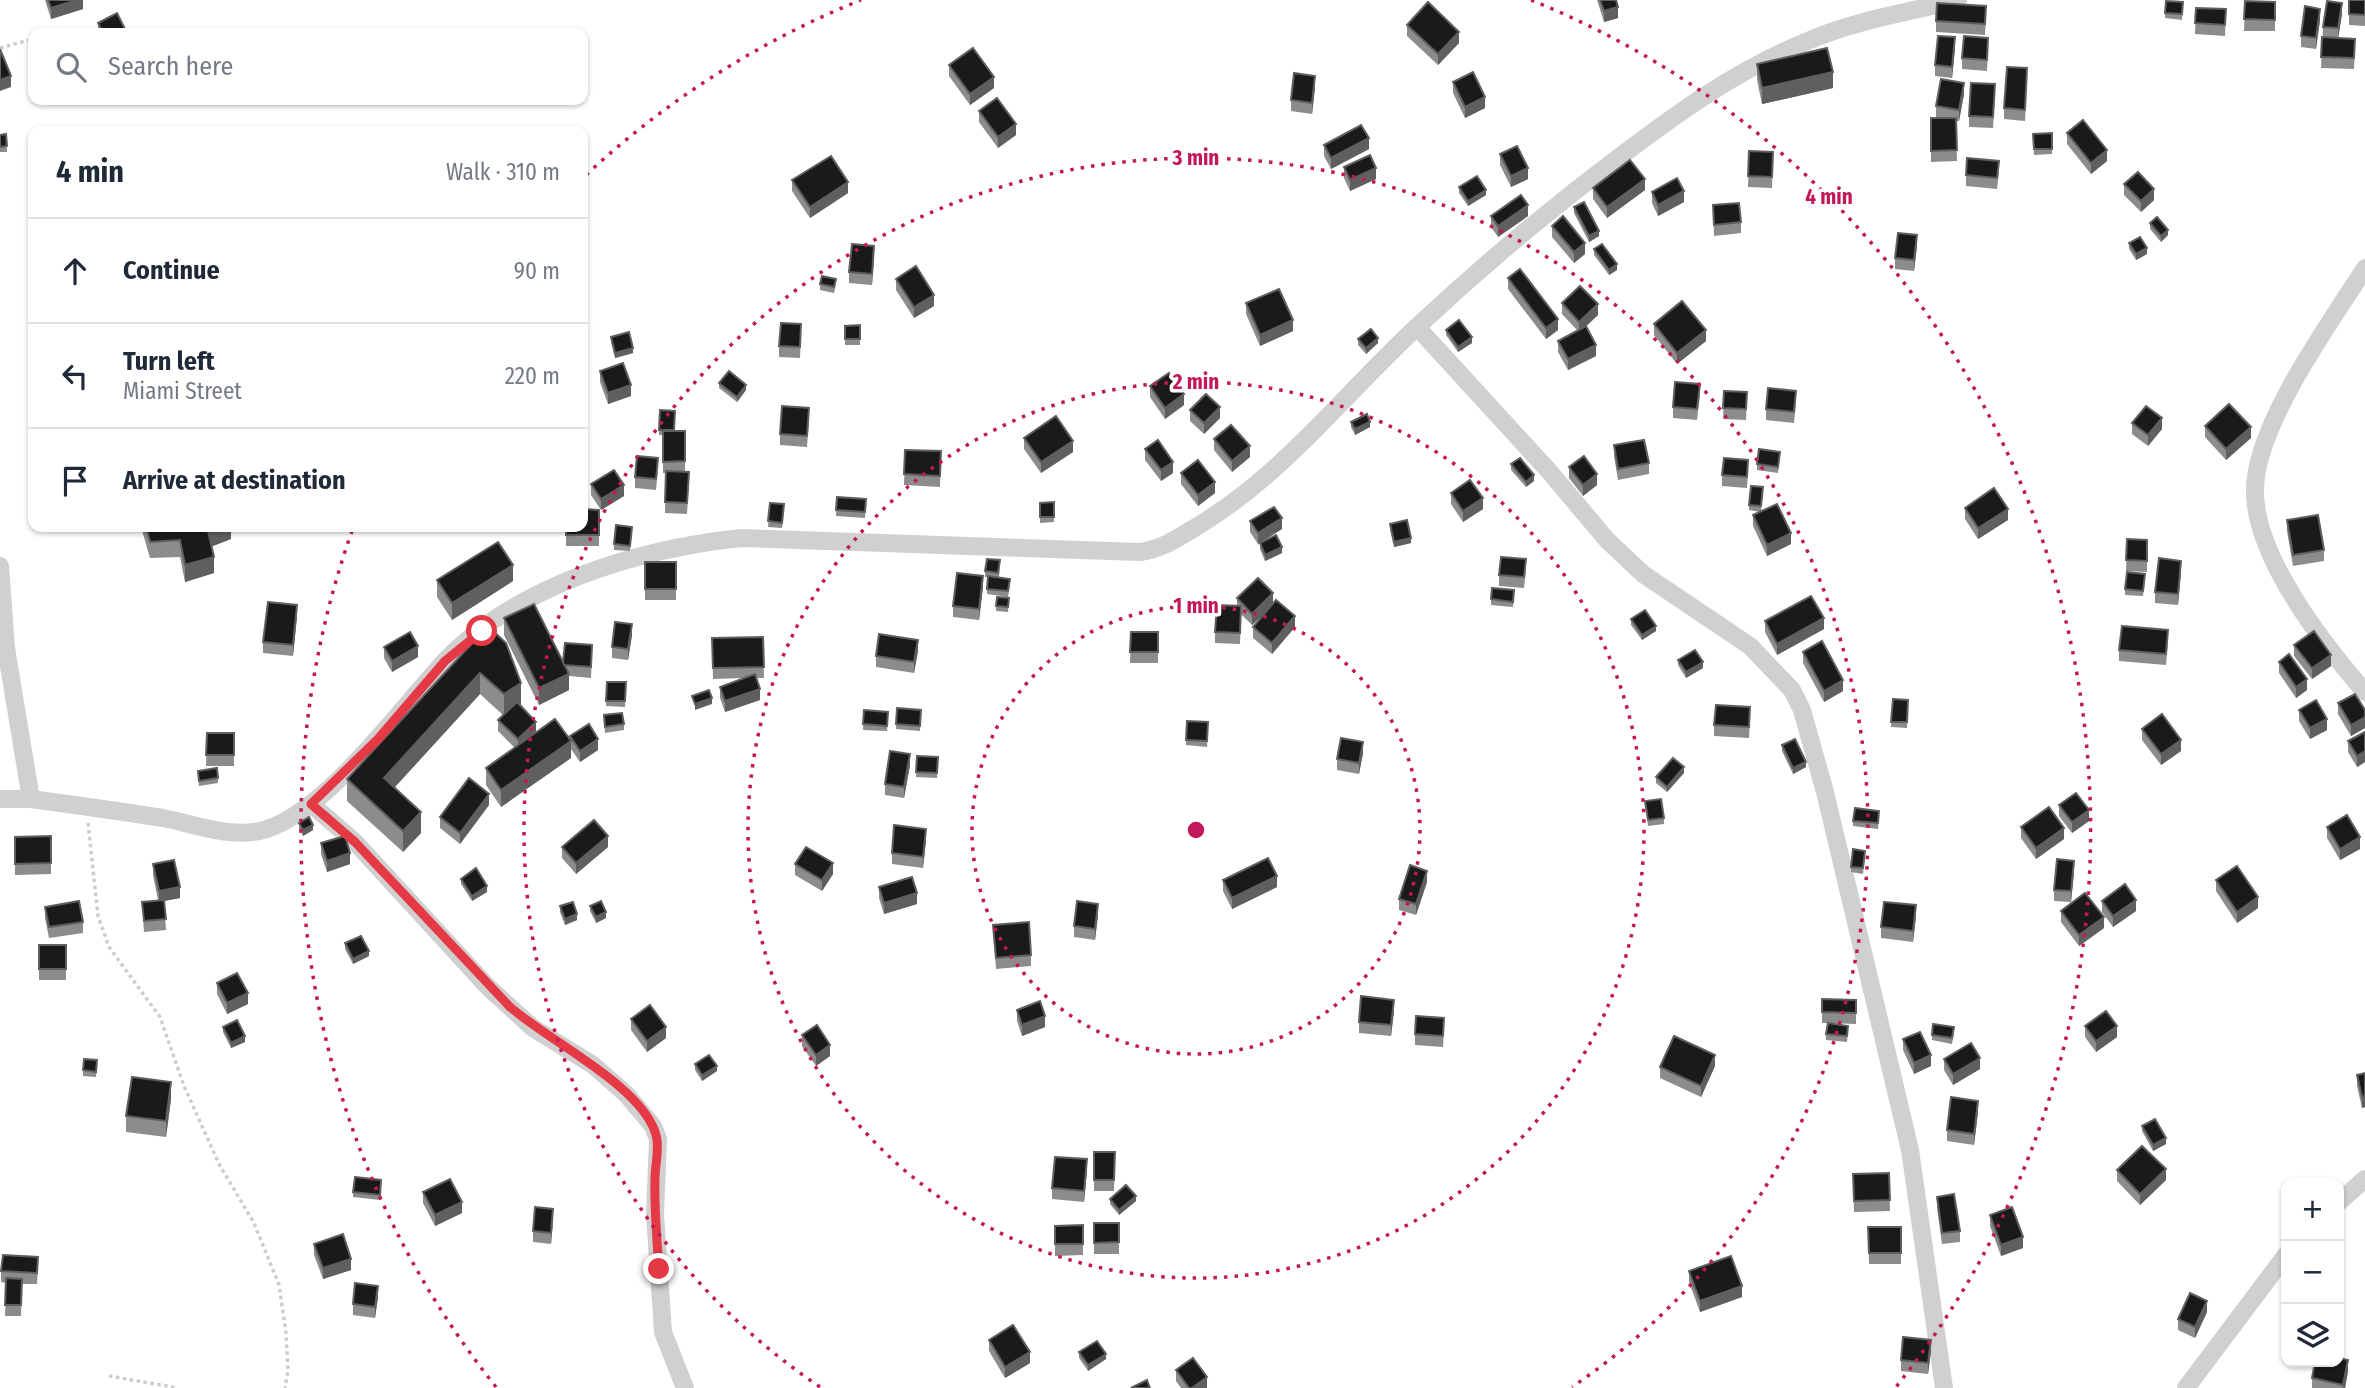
<!DOCTYPE html>
<meta charset="utf-8">
<style>
:root{--surface:#fff;--page:#f2f2f3;--text:#1f2937;--muted:#747a83;--line:#e0e1e3}
body{margin:0;font-family:"Fira Sans Condensed",sans-serif;background:var(--page);color:var(--text)}
.controls{position:absolute;right:21px;bottom:21px;display:grid;overflow:hidden;border-radius:14px;box-shadow:0 2px 5px #0004}
.controls button{width:63px;height:63px;display:grid;place-items:center;padding:0;border:0;border-bottom:2px solid var(--line);background:var(--surface);color:var(--text);font:35px sans-serif}
.stop{position:absolute;width:21px;height:21px;margin:-16px;border:5px solid #e63946;border-radius:50%;background:#fff}
.stop.end{background:#e63946;border-color:#fff;box-shadow:0 2px 7px #0008}
.list{margin:0;padding:0;list-style:none}
h2{display:flex;justify-content:space-between;align-items:center;height:91px;margin:0;padding:0 28px;font-size:30px}
h2 small{font-size:23px;font-weight:400;color:var(--muted)}
.list li{display:grid;grid-template-columns:46px 1fr auto;gap:21px;align-items:center;box-sizing:border-box;height:105px;padding:0 28px;border-top:2px solid var(--line)}
.list b{display:block;font-size:26px;white-space:nowrap}
.list p{margin:0;font-size:23px;white-space:nowrap;color:var(--muted)}
.list em{font-size:23px;font-style:normal;color:var(--muted)}
.icon{flex:none;width:38px;height:38px;fill:none;stroke:currentColor;stroke-width:2;stroke-linecap:round;stroke-linejoin:round}
.map{position:relative;flex:none;width:2365px;height:1388px;overflow:hidden}
.search{position:absolute;background:var(--surface);box-shadow:0 2px 5px #0004;left:28px;top:28px;width:560px;height:77px;display:flex;align-items:center;gap:18px;box-sizing:border-box;padding:0 24px;border-radius:14px;color:var(--muted);font-size:26px}
.panel{position:absolute;background:var(--surface);box-shadow:0 2px 5px #0004;left:28px;top:126px;width:560px;height:406px;border-radius:14px}
.map>svg:first-child{display:block}
</style>
<div class="map">
<svg width="2365" height="1388" viewBox="0 0 2365 1388">
<rect width="100%" height="100%" fill="#fff"/>
<g fill="none" stroke-linecap="round" stroke-linejoin="round">
<g stroke="#cdcdcd" stroke-width="3.5" stroke-dasharray="3.5 3.5" stroke-linecap="butt">
<path d="M58 33 66 31"/>
<path d="M0 48 33 39"/>
<path d="M88 823 98 916 109 947 160 1017 184 1086 219 1164 254 1223 279 1285 286 1333 288 1370 285 1388"/>
<path d="M109 1376 178 1388"/>
</g>
<g stroke="#d0d0d0" stroke-width="18">
<path d="M2365 268C2331 322 2255 425 2255 490 2254 556 2323 644 2365 692"/>
<path d="M1417 327 1548 470 1607 540 1643 574 1750 646 1792 690 1802 710 1825 792 1910 1150 1944 1388"/>
<path d="M0 566 6 648 31 799"/>
<path d="M0 799H31C75 805 119 811 163 818 195 824 234 840 267 829 328 809 399 711 443 663 516 585 638 549 741 538L1140 552C1163 549 1181 536 1201 524 1287 471 1346 392 1419 325 1482 266 1549 210 1618 158 1679 112 1738 69 1810 40 1857 20 1909 12 1958 0"/>
<path d="M311 804 355 842 487 986 533 1028 593 1065 626 1094 653 1126 658 1139 655 1215 663 1332 685 1388"/>
<path d="M2339 1202 2365 1179"/>
<path d="M2186 1388 2286 1255"/>
</g>
</g>
<g fill="#8c8c8c">
<path d="M45 0H83V9L51 19Z"/>
<path d="M1597 0H1616L1618 18 1604 22Z"/>
<path d="M2349 0H2365V26L2349 25Z"/>
<path d="M2166 1 2183 2 2182 20 2165 18Z"/>
<path d="M2245 1 2275 2V31H2244Z"/>
<path d="M2196 8 2226 9 2225 36 2195 34Z"/>
<path d="M2342 14 2338 38 2355 50 2354 69 2321 68 2323 27Z"/>
<path d="M1986 17 1985 35 1936 32V21Z"/>
<path d="M2320 20 2316 49 2301 47V36Z"/>
<path d="M98 23 126 33H98Z"/>
<path d="M1407 25 1459 43 1438 65 1407 36Z"/>
<path d="M1955 48 1952 78 1935 76V65Z"/>
<path d="M1988 49 1987 71 1962 69V58Z"/>
<path d="M1757 64 1833 88 1762 104 1757 80Z"/>
<path d="M949 65 994 88 970 105 949 76Z"/>
<path d="M2027 79 2025 121 2004 119V108Z"/>
<path d="M1453 82 1485 108 1465 118 1453 93Z"/>
<path d="M1315 87 1312 114 1291 111V100Z"/>
<path d="M1964 94 1959 121H1956L1957 161 1931 162V118H1941L1936 117V106Z"/>
<path d="M1995 95 1993 128 1969 127V116Z"/>
<path d="M979 111 1016 135 998 148 979 122Z"/>
<path d="M2052 133V154L2034 155 2033 134Z"/>
<path d="M2067 133 2107 161 2091 174 2067 144Z"/>
<path d="M6 134 7 152H0V135Z"/>
<path d="M1324 145 1369 149 1331 169 1324 156Z"/>
<path d="M1749 151 1773 152 1772 188 1748 187Z"/>
<path d="M1500 154 1528 179 1511 187 1500 165Z"/>
<path d="M1344 167 1376 179 1350 191 1344 178Z"/>
<path d="M1999 172 1997 189 1966 186V175Z"/>
<path d="M792 180 848 193 810 218 792 191Z"/>
<path d="M2124 184 2154 200 2141 212 2124 195Z"/>
<path d="M1459 187 1486 195 1468 206 1459 193Z"/>
<path d="M1593 188 1645 190 1607 218 1593 199Z"/>
<path d="M1652 192 1684 202 1658 216 1652 203Z"/>
<path d="M1713 205 1741 222V233L1714 236Z"/>
<path d="M1574 207 1599 236 1589 242 1574 213Z"/>
<path d="M1491 216H1528L1498 237 1491 227Z"/>
<path d="M2150 223 2168 235 2161 242 2150 229Z"/>
<path d="M1552 226 1585 254 1574 263 1552 237Z"/>
<path d="M2129 243 2147 254 2136 260 2129 249Z"/>
<path d="M1917 246 1914 271 1895 269V258Z"/>
<path d="M1594 249 1617 270 1609 275 1594 255Z"/>
<path d="M874 257 872 285 849 283V272Z"/>
<path d="M1508 278 1558 330 1546 339 1508 289Z"/>
<path d="M896 279 934 306 914 318 896 290Z"/>
<path d="M820 284H836L834 293 820 290Z"/>
<path d="M1246 303 1293 331 1260 346 1246 314Z"/>
<path d="M1562 303 1598 315 1586 326 1596 356 1568 370 1558 352V341L1577 330 1562 314Z"/>
<path d="M1654 324 1706 341 1677 364 1654 335Z"/>
<path d="M860 325V345H845V326Z"/>
<path d="M1446 330 1472 343 1458 352 1446 335Z"/>
<path d="M801 335 800 358 779 357V346Z"/>
<path d="M611 337 633 353 615 358 611 342Z"/>
<path d="M1358 339 1378 343 1366 354 1358 345Z"/>
<path d="M600 371 631 396 608 404 600 382Z"/>
<path d="M719 383 746 390 737 402 719 388Z"/>
<path d="M1150 386 1184 405 1165 419 1150 397Z"/>
<path d="M1724 391 1747 392 1746 420 1723 419Z"/>
<path d="M1700 395 1697 420 1673 418V407Z"/>
<path d="M1796 402 1794 423 1766 420V409Z"/>
<path d="M660 410 674 431H685V472L689 483 687 514 665 513 666 473H663V435H659Z"/>
<path d="M1190 410 1220 418 1204 434 1190 421Z"/>
<path d="M809 419 807 447 780 445V434Z"/>
<path d="M1351 422 1370 427 1355 435 1351 427Z"/>
<path d="M2132 423 2162 429 2148 446 2132 434Z"/>
<path d="M2205 426 2251 438 2226 460 2205 437Z"/>
<path d="M1024 438 1073 452 1041 473 1024 449Z"/>
<path d="M1214 439 1250 457 1232 472 1214 450Z"/>
<path d="M1614 445 1649 463V474L1618 480 1614 456Z"/>
<path d="M1145 449 1173 473 1161 481 1145 460Z"/>
<path d="M905 450 941 451 940 487 904 485Z"/>
<path d="M1780 458 1778 473 1757 470V464Z"/>
<path d="M1511 464 1534 481 1526 487 1511 470Z"/>
<path d="M1569 467 1597 485 1583 496 1569 478Z"/>
<path d="M658 469 656 490 635 488V477Z"/>
<path d="M1748 471 1747 488 1722 486V475Z"/>
<path d="M1181 473 1215 493 1198 506 1181 484Z"/>
<path d="M591 484 624 496 601 510 591 495Z"/>
<path d="M1763 492 1761 511 1791 544 1767 556 1753 526V515L1760 512 1749 510V505Z"/>
<path d="M1451 493 1483 509 1463 522 1451 504Z"/>
<path d="M837 497 866 499 865 518 836 516Z"/>
<path d="M1054 502V522L1040 523V503Z"/>
<path d="M770 503 784 510 782 528 768 527Z"/>
<path d="M1965 508 2008 520 1978 539 1965 519Z"/>
<path d="M599 510V546H566V527Z"/>
<path d="M2287 520 2324 550V561L2293 566 2287 531Z"/>
<path d="M1250 521 1282 529 1258 544 1250 532Z"/>
<path d="M1390 524 1411 543 1394 547 1390 529Z"/>
<path d="M141 527H231V539L212 546 214 573 185 582 180 557 150 558Z"/>
<path d="M632 532 630 551 614 550V544Z"/>
<path d="M2127 539 2147 540V572L2126 571Z"/>
<path d="M1260 543 1282 553 1265 561 1260 549Z"/>
<rect x="645" y="562" width="31" height="38"/>
<path d="M1000 566 999 577 1010 584 1008 597 987 594 988 577H985V571Z"/>
<path d="M1526 570 1524 588 1499 586V575Z"/>
<path d="M2181 572 2178 605 2155 603V592Z"/>
<path d="M2145 579 2143 596 2125 595V589Z"/>
<path d="M437 580 513 581 452 620 437 597Z"/>
<path d="M983 587 979 620 953 617V606Z"/>
<path d="M1514 596 1513 607 1491 605V599Z"/>
<path d="M997 597 1009 598 1008 612 996 611Z"/>
<path d="M1237 598 1273 604 1295 627 1272 654 1253 638V627L1269 609 1252 625 1241 614 1240 644 1215 643V632L1237 606Z"/>
<path d="M297 616 293 656 263 653V642Z"/>
<path d="M504 618 563 662 592 656 591 678 569 676V690L539 705 504 635Z"/>
<path d="M1631 619 1656 631 1642 640 1631 625Z"/>
<path d="M1765 621 1824 629 1777 655 1765 632Z"/>
<path d="M488 626 521 704 520 705 536 733 570 739V736L598 750 580 762 571 749V758L501 807 486 785V768L515 748 498 731V720L503 715 480 694 394 788 421 833 403 852 347 801V779Z"/>
<path d="M1131 632H1158V663H1130Z"/>
<path d="M632 635 628 660 612 658V647Z"/>
<path d="M763 637 764 678H756L760 700 725 712 720 698V687L744 678 713 679 712 638Z"/>
<path d="M2168 641 2166 665 2119 661V650Z"/>
<path d="M2294 645 2331 666 2312 679 2294 656Z"/>
<path d="M384 647 418 657 392 672 384 658Z"/>
<path d="M918 651 914 673 876 667V656Z"/>
<path d="M1803 652 1843 691 1824 702 1803 663Z"/>
<path d="M1678 660 1703 668 1686 678 1678 665Z"/>
<path d="M2279 662 2307 690 2296 698 2279 673Z"/>
<path d="M607 682H626L625 707 606 706Z"/>
<path d="M1893 699 1908 700 1907 728 1891 727Z"/>
<path d="M2338 703 2365 710V728L2351 736 2338 714Z"/>
<path d="M897 708 921 710 920 731 896 729Z"/>
<path d="M864 710 888 712 887 731 863 730Z"/>
<path d="M2299 710 2327 730 2310 739 2299 721Z"/>
<path d="M604 715 624 724V730L605 733Z"/>
<path d="M1750 718 1749 738 1714 736V725Z"/>
<path d="M1187 721 1208 722 1207 747 1186 745Z"/>
<path d="M2142 729 2181 751 2161 765 2142 740Z"/>
<path d="M2365 732V762L2357 767 2348 752V741Z"/>
<path d="M207 733H234V766H206Z"/>
<path d="M1782 745 1806 767 1793 774 1782 751Z"/>
<path d="M1363 753 1359 774 1337 770V759Z"/>
<path d="M917 756 938 757 937 778 916 777Z"/>
<path d="M910 765 904 798 885 795V784Z"/>
<path d="M198 771 218 778V783L199 786Z"/>
<path d="M1684 773 1667 792 1656 783V777Z"/>
<path d="M1645 801 1664 818V824L1648 826Z"/>
<path d="M489 805 460 844 440 828V817Z"/>
<path d="M2059 805 2089 821 2072 833 2059 816Z"/>
<path d="M1879 817 1878 829 1853 826V821Z"/>
<path d="M299 823 313 830 303 836 299 829Z"/>
<path d="M2021 827 2064 839 2036 859 2021 838Z"/>
<path d="M2327 827 2360 849 2340 860 2327 838Z"/>
<path d="M51 836V874L15 875V837Z"/>
<path d="M926 840 923 868 892 864V853Z"/>
<path d="M321 843 350 864 327 872 321 854Z"/>
<path d="M562 847H608L576 874 562 858Z"/>
<path d="M1865 856 1863 874 1851 872V867Z"/>
<path d="M153 864 180 898 164 901 166 930 144 932 142 902 158 900 153 875Z"/>
<path d="M795 864 833 874 822 891 795 875Z"/>
<path d="M2074 872 2071 902 2054 901V890Z"/>
<path d="M461 879 487 892 472 901 461 884Z"/>
<path d="M1223 880 1277 887 1232 909 1223 891Z"/>
<path d="M2216 880 2258 908 2237 923 2216 891Z"/>
<path d="M1427 882 1416 915 1399 910V899Z"/>
<path d="M879 887 917 904 884 914 879 898Z"/>
<path d="M2102 901 2136 911 2113 927 2102 912Z"/>
<path d="M560 906 577 920 565 925 560 912Z"/>
<path d="M590 906 606 918 596 923 590 911Z"/>
<path d="M45 907 83 922V933L49 938 45 918Z"/>
<path d="M2061 911 2104 928 2079 946 2061 922Z"/>
<path d="M1098 915 1095 940 1074 937V926Z"/>
<path d="M1916 916 1913 942 1881 938V927Z"/>
<path d="M993 925 1031 955V966L996 969Z"/>
<path d="M345 943 369 956 353 964 345 949Z"/>
<rect x="39" y="945" width="27" height="35"/>
<path d="M217 983 248 1004 227 1014 217 994Z"/>
<path d="M1822 999 1856 1000V1024L1822 1023Z"/>
<path d="M1017 1010 1045 1027 1022 1036 1017 1021Z"/>
<path d="M1394 1011 1391 1036 1359 1033V1022Z"/>
<path d="M631 1019 666 1038 647 1052 631 1030Z"/>
<path d="M2085 1026 2117 1037 2096 1052 2085 1037Z"/>
<path d="M223 1027 245 1042 231 1048 223 1032Z"/>
<path d="M1444 1029 1443 1047 1415 1045V1034Z"/>
<path d="M1848 1031 1847 1042 1826 1040V1034Z"/>
<path d="M1954 1033 1952 1044 1932 1040V1035Z"/>
<path d="M802 1035 830 1056 816 1066 802 1046Z"/>
<path d="M1903 1039 1931 1066 1914 1074 1903 1050Z"/>
<path d="M1944 1059 1980 1069 1953 1085 1944 1070Z"/>
<path d="M695 1064 717 1071 702 1081 695 1070Z"/>
<path d="M97 1066 96 1077 83 1076V1070Z"/>
<path d="M1715 1066 1701 1097 1660 1078V1067Z"/>
<path d="M2365 1073V1107L2362 1108 2357 1086V1075Z"/>
<path d="M171 1099 166 1137 126 1132V1116Z"/>
<path d="M1978 1112 1974 1145 1947 1141V1130Z"/>
<path d="M2142 1126 2166 1144 2153 1151 2142 1131Z"/>
<path d="M1094 1152H1115L1114 1191H1094Z"/>
<path d="M1087 1170 1084 1202 1052 1199V1188Z"/>
<path d="M2117 1170 2166 1180 2140 1205 2117 1181Z"/>
<path d="M1889 1173 1890 1211 1854 1212 1853 1174Z"/>
<path d="M381 1186 380 1200 353 1197V1192Z"/>
<path d="M423 1192 462 1213 435 1226 423 1203Z"/>
<path d="M1937 1197 1960 1231V1242L1942 1244 1937 1208Z"/>
<path d="M1110 1199 1136 1201 1119 1215 1110 1204Z"/>
<path d="M1990 1215 2023 1248 2001 1256 1990 1226Z"/>
<path d="M553 1220 551 1244 533 1242V1231Z"/>
<rect x="1094" y="1223" width="25" height="31"/>
<path d="M1083 1225V1255L1055 1256V1226Z"/>
<path d="M1868 1227H1901V1264H1869Z"/>
<path d="M314 1244 351 1270 323 1279 314 1255Z"/>
<path d="M38 1268 37 1284H22L21 1316H5L6 1283 1 1282V1271Z"/>
<path d="M1689 1271 1742 1297 1700 1312 1689 1282Z"/>
<path d="M378 1297 375 1318 353 1315V1304Z"/>
<path d="M2207 1312 2195 1338 2178 1330V1319Z"/>
<path d="M989 1340 1030 1363 1005 1378 989 1351Z"/>
<path d="M1931 1351 1928 1374 1901 1371V1360Z"/>
<path d="M1079 1352 1106 1359 1088 1371 1079 1358Z"/>
<path d="M1176 1370 1207 1388H1181L1176 1381Z"/>
<path d="M2348 1371 2345 1388H2312V1378Z"/>
</g>
<g fill="#5f5f5f">
<path d="M77 0H83V9L51 19V8Z"/>
<path d="M2342 3V14L2338 39V28Z"/>
<path d="M1618 7V18L1604 22V11Z"/>
<path d="M2320 9V20L2316 49V38Z"/>
<path d="M1459 32V43L1438 65V54Z"/>
<path d="M1955 37V48L1952 78V67Z"/>
<path d="M1833 72V88L1762 104V88Z"/>
<path d="M11 76V87L0 91V80Z"/>
<path d="M1315 76V87L1312 114V103Z"/>
<path d="M994 77V88L970 105V94Z"/>
<path d="M1964 83V94L1959 121V110Z"/>
<path d="M1485 97V108L1465 118V107Z"/>
<path d="M1016 124V135L998 148V137Z"/>
<path d="M1369 138V149L1331 169V158Z"/>
<path d="M2107 150V161L2091 174V163Z"/>
<path d="M1376 168V179L1350 191V180Z"/>
<path d="M1528 168V179L1511 187V176Z"/>
<path d="M1645 179V190L1607 218V207Z"/>
<path d="M848 182V193L810 218V207Z"/>
<path d="M2154 189V200L2141 212V201Z"/>
<path d="M1486 190V195L1468 206V201Z"/>
<path d="M1684 191V202L1658 216V205Z"/>
<path d="M1528 205V216L1498 237V226Z"/>
<path d="M2168 230V235L2161 242V236Z"/>
<path d="M1599 231V236L1589 242V236Z"/>
<path d="M1917 235V246L1914 271V260Z"/>
<path d="M1585 243V254L1574 263V252Z"/>
<path d="M874 246V257L872 285V274Z"/>
<path d="M2147 248V254L2136 260V254Z"/>
<path d="M1617 264V270L1609 275V270Z"/>
<path d="M934 295V306L914 318V307Z"/>
<path d="M1598 304V315L1579 333V322Z"/>
<path d="M1558 319V330L1546 339V328Z"/>
<path d="M1293 320V331L1260 346V335Z"/>
<path d="M1706 330V341L1677 364V353Z"/>
<path d="M1472 337V343L1458 352V347Z"/>
<path d="M1378 338V343L1366 354V348Z"/>
<path d="M1596 345V356L1568 370V359Z"/>
<path d="M633 348V353L615 358V353Z"/>
<path d="M631 385V396L608 404V393Z"/>
<path d="M746 385V390L737 402V397Z"/>
<path d="M1184 394V405L1165 419V408Z"/>
<path d="M1220 407V418L1204 434V423Z"/>
<path d="M2162 418V429L2148 446V435Z"/>
<path d="M1370 422V427L1355 435V429Z"/>
<path d="M2251 427V438L2226 460V449Z"/>
<path d="M1073 441V452L1041 473V462Z"/>
<path d="M1250 446V457L1232 472V461Z"/>
<path d="M1173 462V473L1161 481V470Z"/>
<path d="M1597 474V485L1583 496V485Z"/>
<path d="M1534 475V481L1526 487V482Z"/>
<path d="M1215 482V493L1198 506V495Z"/>
<path d="M624 485V496L601 510V499Z"/>
<path d="M1483 498V509L1463 522V511Z"/>
<path d="M2008 509V520L1978 539V528Z"/>
<path d="M1282 518V529L1258 544V533Z"/>
<path d="M220 527H231V539L208 548V531Z"/>
<path d="M1791 533V544L1767 556V545Z"/>
<path d="M1411 538V543L1394 547V542Z"/>
<path d="M1282 547V553L1265 561V555Z"/>
<path d="M214 557V573L185 582V565Z"/>
<path d="M2181 561V572L2178 605V594Z"/>
<path d="M513 565V581L452 620V603Z"/>
<path d="M983 576V587L979 620V609Z"/>
<path d="M1273 593V605L1252 625V614Z"/>
<path d="M297 605V616L293 656V645Z"/>
<path d="M1295 616V627L1272 654V643Z"/>
<path d="M1824 618V629L1777 655V644Z"/>
<path d="M632 624V635L628 660V649Z"/>
<path d="M1656 626V631L1642 640V635Z"/>
<path d="M918 640V651L914 673V662Z"/>
<path d="M418 646V657L392 672V661Z"/>
<path d="M2331 655V666L2312 679V668Z"/>
<path d="M1703 662V668L1686 678V672Z"/>
<path d="M480 673V694L384 799V778Z"/>
<path d="M569 674V690L539 705V688Z"/>
<path d="M2307 679V690L2296 698V687Z"/>
<path d="M1843 680V691L1824 702V691Z"/>
<path d="M521 683V704L504 716V694Z"/>
<path d="M760 689V700L725 712V701Z"/>
<path d="M712 698V704L695 710V704Z"/>
<path d="M2365 717V728L2351 736V725Z"/>
<path d="M2327 719V730L2310 739V728Z"/>
<path d="M536 722V733L518 750V739Z"/>
<path d="M598 739V750L580 762V751Z"/>
<path d="M2181 740V751L2161 765V754Z"/>
<path d="M571 741V758L501 807V790Z"/>
<path d="M1363 742V753L1359 774V763Z"/>
<path d="M2365 751V762L2357 767V756Z"/>
<path d="M910 754V765L904 798V787Z"/>
<path d="M1806 762V767L1793 774V768Z"/>
<path d="M1684 767V773L1667 792V787Z"/>
<path d="M489 794V805L460 844V833Z"/>
<path d="M2089 810V821L2072 833V822Z"/>
<path d="M421 812V833L403 852V831Z"/>
<path d="M313 825V830L303 836V830Z"/>
<path d="M2064 828V839L2036 859V848Z"/>
<path d="M926 829V840L923 868V857Z"/>
<path d="M608 836V847L576 874V863Z"/>
<path d="M2360 837V849L2340 860V849Z"/>
<path d="M350 853V864L327 872V861Z"/>
<path d="M2074 861V872L2071 902V891Z"/>
<path d="M833 863V874L822 891V880Z"/>
<path d="M1427 871V882L1416 915V904Z"/>
<path d="M1277 876V887L1232 909V898Z"/>
<path d="M487 886V892L472 901V896Z"/>
<path d="M180 887V898L159 902V891Z"/>
<path d="M917 893V904L884 914V903Z"/>
<path d="M2258 897V908L2237 923V912Z"/>
<path d="M2136 900V911L2113 927V916Z"/>
<path d="M1098 904V915L1095 940V929Z"/>
<path d="M1916 905V916L1913 942V931Z"/>
<path d="M606 912V918L596 923V917Z"/>
<path d="M577 914V920L565 925V919Z"/>
<path d="M2104 917V928L2079 946V935Z"/>
<path d="M369 951V956L353 964V959Z"/>
<path d="M248 993V1004L227 1014V1003Z"/>
<path d="M1394 1000V1011L1391 1036V1025Z"/>
<path d="M1045 1016V1027L1022 1036V1025Z"/>
<path d="M2117 1026V1037L2096 1052V1041Z"/>
<path d="M666 1027V1038L647 1052V1041Z"/>
<path d="M245 1036V1042L231 1048V1043Z"/>
<path d="M830 1045V1056L816 1066V1055Z"/>
<path d="M1715 1055V1066L1701 1097V1086Z"/>
<path d="M1931 1055V1066L1914 1074V1063Z"/>
<path d="M1980 1058V1069L1953 1085V1074Z"/>
<path d="M717 1066V1071L702 1081V1075Z"/>
<path d="M171 1082V1099L166 1137V1121Z"/>
<path d="M2365 1096V1107L2362 1108V1097Z"/>
<path d="M1978 1101V1112L1974 1145V1134Z"/>
<path d="M2166 1138V1144L2153 1151V1145Z"/>
<path d="M1087 1159V1170L1084 1202V1191Z"/>
<path d="M2166 1169V1180L2140 1205V1194Z"/>
<path d="M1136 1196V1201L1119 1215V1210Z"/>
<path d="M462 1202V1213L435 1226V1215Z"/>
<path d="M553 1209V1220L551 1244V1233Z"/>
<path d="M2023 1237V1248L2001 1256V1245Z"/>
<path d="M351 1259V1270L323 1279V1268Z"/>
<path d="M378 1286V1297L375 1318V1307Z"/>
<path d="M1742 1286V1297L1700 1312V1301Z"/>
<path d="M2207 1301V1312L2195 1338V1327Z"/>
<path d="M1931 1340V1351L1928 1374V1363Z"/>
<path d="M1030 1352V1363L1005 1378V1367Z"/>
<path d="M1106 1354V1359L1088 1371V1365Z"/>
<path d="M2348 1360V1371L2345 1388H2343Z"/>
<path d="M1207 1377V1388H1192Z"/>
</g>
<g fill="#1a1a1a" stroke="#5f5f5f" stroke-width="2">
<path d="M48 0H77L51 8Z"/>
<path d="M1600 0H1616L1618 7 1604 11Z"/>
<path d="M2349 0H2365V15L2349 14Z"/>
<path d="M2166 1 2183 2 2182 14 2165 13Z"/>
<path d="M2245 1 2275 2V20L2244 19Z"/>
<path d="M2327 1 2342 3 2338 28 2323 27Z"/>
<path d="M1428 2 1459 32 1438 54 1407 25Z"/>
<path d="M1937 3 1986 6 1985 24 1936 21Z"/>
<path d="M2305 6 2320 9 2316 38 2301 36Z"/>
<path d="M2196 8 2226 9 2225 25 2195 23Z"/>
<path d="M117 13 126 31 122 33H103L98 23Z"/>
<path d="M1938 36 1955 37 1952 67 1935 65Z"/>
<path d="M1964 36 1988 38 1987 60 1962 58Z"/>
<path d="M2322 37 2355 39 2354 58 2321 57Z"/>
<path d="M973 48 994 77 970 94 949 65Z"/>
<path d="M1827 48 1833 72 1762 88 1757 64Z"/>
<path d="M0 49 11 76 0 80Z"/>
<path d="M2007 67 2027 68 2025 110 2004 108Z"/>
<path d="M1473 72 1485 97 1465 107 1453 82Z"/>
<path d="M1294 73 1315 76 1312 103 1291 100Z"/>
<path d="M1941 79 1964 83 1959 110 1936 106Z"/>
<path d="M1971 83 1995 84 1993 117 1969 116Z"/>
<path d="M997 98 1016 124 998 137 979 111Z"/>
<path d="M1931 118H1956L1957 150 1931 151Z"/>
<path d="M2083 120 2107 150 2091 163 2067 133Z"/>
<path d="M1361 125 1369 138 1331 158 1324 145Z"/>
<path d="M2052 133V149H2034L2033 134Z"/>
<path d="M6 134 7 146 0 147V135Z"/>
<path d="M1517 146 1528 168 1511 176 1500 154Z"/>
<path d="M1749 151 1773 152 1772 177 1748 176Z"/>
<path d="M1370 155 1376 168 1350 180 1344 167Z"/>
<path d="M831 156 848 182 810 207 792 180Z"/>
<path d="M1967 158 1999 161 1997 178 1966 175Z"/>
<path d="M1630 160 1645 179 1607 207 1593 188Z"/>
<path d="M2138 172 2154 189 2141 201 2124 184Z"/>
<path d="M1477 176 1486 190 1468 201 1459 187Z"/>
<path d="M1677 178 1684 191 1658 205 1652 192Z"/>
<path d="M1521 195 1528 205 1498 226 1491 216Z"/>
<path d="M1584 202 1599 231 1589 236 1574 207Z"/>
<path d="M1739 203 1741 222 1714 225 1713 205Z"/>
<path d="M1563 216 1585 243 1574 252 1552 226Z"/>
<path d="M2157 217 2168 230 2161 236 2150 223Z"/>
<path d="M1898 233 1917 235 1914 260 1895 258Z"/>
<path d="M2140 237 2147 248 2136 254 2129 243Z"/>
<path d="M852 244 874 246 872 274 849 272Z"/>
<path d="M1602 244 1617 264 1609 270 1594 249Z"/>
<path d="M916 266 934 295 914 307 896 279Z"/>
<path d="M1520 269 1558 319 1546 328 1508 278Z"/>
<path d="M822 276 836 279 834 287 820 284Z"/>
<path d="M1580 286 1598 304 1579 322 1562 303Z"/>
<path d="M1279 289 1293 320 1260 335 1246 303Z"/>
<path d="M1682 301 1706 330 1677 353 1654 324Z"/>
<path d="M1459 320 1472 337 1458 347 1446 330Z"/>
<path d="M781 323 801 324 800 347 779 346Z"/>
<path d="M860 325V339H845V326Z"/>
<path d="M1586 326 1596 345 1568 359 1558 341Z"/>
<path d="M1371 329 1378 338 1366 348 1358 339Z"/>
<path d="M629 332 633 348 615 353 611 337Z"/>
<path d="M623 363 631 385 608 393 600 371Z"/>
<path d="M729 371 746 385 737 397 719 383Z"/>
<path d="M1169 373 1184 394 1165 408 1150 386Z"/>
<path d="M1675 382 1700 384 1697 409 1673 407Z"/>
<path d="M1768 388 1796 391 1794 412 1766 409Z"/>
<path d="M1724 391 1747 392 1746 409 1723 408Z"/>
<path d="M1206 394 1220 407 1204 423 1190 410Z"/>
<path d="M2229 404 2251 427 2226 449 2205 426Z"/>
<path d="M782 406 809 408 807 436 780 434Z"/>
<path d="M2146 406 2162 418 2148 435 2132 423Z"/>
<path d="M660 410 675 411 674 430H659Z"/>
<path d="M1367 414 1370 422 1355 429 1351 422Z"/>
<path d="M1056 416 1073 441 1041 462 1024 438Z"/>
<path d="M1231 425 1250 446 1232 461 1214 439Z"/>
<path d="M663 431H685V461L663 462Z"/>
<path d="M1158 440 1173 462 1161 470 1145 449Z"/>
<path d="M1644 440 1649 463 1618 469 1614 445Z"/>
<path d="M1759 449 1780 452 1778 467 1757 464Z"/>
<path d="M905 450 941 451 940 476 904 474Z"/>
<path d="M637 456 658 458 656 479 635 477Z"/>
<path d="M1584 456 1597 474 1583 485 1569 467Z"/>
<path d="M1520 458 1534 475 1526 482 1511 464Z"/>
<path d="M1724 458 1748 460 1747 477 1722 475Z"/>
<path d="M1198 460 1215 482 1198 495 1181 473Z"/>
<path d="M614 470 624 485 601 499 591 484Z"/>
<path d="M666 471 689 472 687 503 665 502Z"/>
<path d="M1470 480 1483 498 1463 511 1451 493Z"/>
<path d="M1751 486 1763 487 1761 506 1749 505Z"/>
<path d="M1994 488 2008 509 1978 528 1965 508Z"/>
<path d="M837 497 866 499 865 512 836 510Z"/>
<path d="M1054 502V517H1040V503Z"/>
<path d="M770 503 784 504 782 523 768 521Z"/>
<path d="M1777 504 1791 533 1767 545 1753 515Z"/>
<path d="M1274 507 1282 518 1258 533 1250 521Z"/>
<path d="M583 509 599 510V535H566V527H583Z"/>
<path d="M2318 515 2324 550 2293 555 2287 520Z"/>
<path d="M1407 520 1411 538 1394 542 1390 524Z"/>
<path d="M616 525 632 527 630 546 614 544Z"/>
<path d="M146 527H220L208 531 214 557 185 565 180 540 150 542Z"/>
<path d="M1276 535 1282 547 1265 555 1260 543Z"/>
<path d="M2127 539 2147 540V561L2126 560Z"/>
<path d="M498 542 513 565 452 603 437 580Z"/>
<path d="M1501 557 1526 559 1524 577 1499 575Z"/>
<path d="M2159 558 2181 561 2178 594 2155 592Z"/>
<path d="M987 559 1000 560 998 573 985 571Z"/>
<rect x="645" y="562" width="31" height="27"/>
<path d="M2127 572 2145 574 2143 591 2125 589Z"/>
<path d="M957 573 983 576 979 609 953 606Z"/>
<path d="M988 576 1010 579 1008 591 987 589Z"/>
<path d="M1258 578 1273 593 1252 614 1237 598Z"/>
<path d="M1492 588 1514 590 1513 602 1491 599Z"/>
<path d="M1811 596 1824 618 1777 644 1765 621Z"/>
<path d="M997 597 1009 598 1008 607 996 606Z"/>
<path d="M1276 600 1295 616 1272 643 1253 627Z"/>
<path d="M268 602 297 605 293 645 263 642Z"/>
<path d="M534 604 569 674 539 688 504 618Z"/>
<path d="M1217 605 1241 606 1240 633 1215 632Z"/>
<path d="M1645 610 1656 626 1642 635 1631 619Z"/>
<path d="M615 622 632 624 628 649 612 647Z"/>
<path d="M488 626 506 643 521 683 504 694 480 673 384 778 421 812 403 831 347 779Z"/>
<path d="M2122 626 2168 630 2166 654 2119 650Z"/>
<path d="M2314 631 2331 655 2312 668 2294 645Z"/>
<path d="M410 632 418 646 392 661 384 647Z"/>
<path d="M1131 632H1158V652H1130Z"/>
<path d="M879 634 918 640 914 662 876 656Z"/>
<path d="M763 637 764 667 713 668 712 638Z"/>
<path d="M1822 641 1843 680 1824 691 1803 652Z"/>
<path d="M565 643 592 645 591 667 564 665 563 662Z"/>
<path d="M1695 650 1703 662 1686 672 1678 660Z"/>
<path d="M2289 654 2307 679 2296 687 2279 662Z"/>
<path d="M755 674 760 689 725 701 720 687Z"/>
<path d="M607 682H626L625 701H606Z"/>
<path d="M709 690 712 698 695 704 692 696Z"/>
<path d="M2355 694 2365 710V717L2351 725 2338 703Z"/>
<path d="M1893 699 1908 700 1907 722H1891Z"/>
<path d="M2316 700 2327 719 2310 728 2299 710Z"/>
<path d="M517 702 536 722 518 739 498 720Z"/>
<path d="M1716 705 1750 707 1749 727 1714 725Z"/>
<path d="M897 708 921 710 920 726 896 724Z"/>
<path d="M864 710 888 712 887 726 863 724Z"/>
<path d="M622 713 624 724 605 727 604 715Z"/>
<path d="M2162 714 2181 740 2161 754 2142 729Z"/>
<path d="M555 719 571 741 501 790 486 768Z"/>
<path d="M1187 721 1208 722 1207 741 1186 740Z"/>
<path d="M589 724 598 739 580 751 570 736Z"/>
<path d="M2365 732V751L2357 756 2348 741Z"/>
<path d="M207 733H234V755H206Z"/>
<path d="M1341 738 1363 742 1359 763 1337 759Z"/>
<path d="M1795 739 1806 762 1793 768 1782 745Z"/>
<path d="M890 751 910 754 904 787 885 784Z"/>
<path d="M917 756 938 757 937 773 916 772Z"/>
<path d="M1673 758 1684 767 1667 787 1656 777Z"/>
<path d="M217 768 218 778 199 781 198 771Z"/>
<path d="M469 778 489 794 460 833 440 817Z"/>
<path d="M2076 793 2089 810 2072 822 2059 805Z"/>
<path d="M1661 799 1664 818 1648 820 1645 801Z"/>
<path d="M2049 807 2064 828 2036 848 2021 827Z"/>
<path d="M1855 808 1879 811 1878 823 1853 821Z"/>
<path d="M2347 815 2360 837 2340 849 2327 827Z"/>
<path d="M309 817 313 825 303 830 299 823Z"/>
<path d="M594 820 608 836 576 863 562 847Z"/>
<path d="M894 825 926 829 923 857 892 853Z"/>
<path d="M51 836V863L15 864V837Z"/>
<path d="M345 836 350 853 327 861 321 843Z"/>
<path d="M806 847 833 863 822 880 795 864Z"/>
<path d="M1853 849 1865 851 1863 868 1851 867Z"/>
<path d="M1268 858 1277 876 1232 898 1223 880Z"/>
<path d="M2057 859 2074 861 2071 891 2054 890Z"/>
<path d="M174 860 180 887 159 891 153 864Z"/>
<path d="M1410 865 1427 871 1416 904 1399 899Z"/>
<path d="M2237 866 2258 897 2237 912 2216 880Z"/>
<path d="M476 868 487 886 472 896 461 879Z"/>
<path d="M912 877 917 893 884 903 879 887Z"/>
<path d="M2125 884 2136 900 2113 916 2102 901Z"/>
<path d="M2085 893 2104 917 2079 935 2061 911Z"/>
<path d="M164 900 166 919 144 921 142 902Z"/>
<path d="M79 901 83 922 49 927 45 907Z"/>
<path d="M601 901 606 912 596 917 590 906Z"/>
<path d="M1077 901 1098 904 1095 929 1074 926Z"/>
<path d="M573 902 577 914 565 919 560 906Z"/>
<path d="M1884 902 1916 905 1913 931 1881 927Z"/>
<path d="M1029 922 1031 955 996 958 993 925Z"/>
<path d="M361 936 369 951 353 959 345 943Z"/>
<rect x="39" y="945" width="27" height="24"/>
<path d="M237 973 248 993 227 1003 217 983Z"/>
<path d="M1361 996 1394 1000 1391 1025 1359 1022Z"/>
<path d="M1822 999 1856 1000V1013L1822 1012Z"/>
<path d="M1040 1001 1045 1016 1022 1025 1017 1010Z"/>
<path d="M650 1005 666 1027 647 1041 631 1019Z"/>
<path d="M2106 1011 2117 1026 2096 1041 2085 1026Z"/>
<path d="M1416 1016 1444 1018 1443 1036 1415 1034Z"/>
<path d="M237 1020 245 1036 231 1043 223 1027Z"/>
<path d="M1828 1023 1848 1026 1847 1036 1826 1034Z"/>
<path d="M1933 1024 1954 1027 1952 1038 1932 1035Z"/>
<path d="M817 1025 830 1045 816 1055 802 1035Z"/>
<path d="M1920 1032 1931 1055 1914 1063 1903 1039Z"/>
<path d="M1674 1036 1715 1055 1701 1086 1660 1067Z"/>
<path d="M1971 1043 1980 1058 1953 1074 1944 1059Z"/>
<path d="M709 1055 717 1066 702 1075 695 1064Z"/>
<path d="M84 1059 97 1060 96 1072 83 1070Z"/>
<path d="M2365 1073V1096L2362 1097 2357 1075Z"/>
<path d="M132 1077 171 1082 166 1121 126 1116Z"/>
<path d="M1951 1097 1978 1101 1974 1134 1947 1130Z"/>
<path d="M2155 1119 2166 1138 2153 1145 2142 1126Z"/>
<path d="M2142 1146 2166 1169 2140 1194 2117 1170Z"/>
<path d="M1094 1152H1115L1114 1180H1094Z"/>
<path d="M1055 1157 1087 1159 1084 1191 1052 1188Z"/>
<path d="M1889 1173 1890 1200 1854 1201 1853 1174Z"/>
<path d="M355 1177 381 1180 380 1195 353 1192Z"/>
<path d="M450 1179 462 1202 435 1215 423 1192Z"/>
<path d="M1126 1185 1136 1196 1119 1210 1110 1199Z"/>
<path d="M1954 1194 1960 1231 1942 1233 1937 1197Z"/>
<path d="M535 1207 553 1209 551 1233 533 1231Z"/>
<path d="M2012 1207 2023 1237 2001 1245 1990 1215Z"/>
<path d="M1094 1223H1119V1242L1094 1243Z"/>
<path d="M1083 1225V1244H1055V1226Z"/>
<path d="M1868 1227H1901V1253H1869Z"/>
<path d="M343 1234 351 1259 323 1268 314 1244Z"/>
<path d="M3 1255 38 1257 37 1273 1 1271Z"/>
<path d="M1731 1256 1742 1286 1700 1301 1689 1271Z"/>
<path d="M6 1278 22 1279 21 1305H5Z"/>
<path d="M355 1283 378 1286 375 1307 353 1304Z"/>
<path d="M2190 1293 2207 1301 2195 1327 2178 1319Z"/>
<path d="M1013 1325 1030 1352 1005 1367 989 1340Z"/>
<path d="M1903 1337 1931 1340 1928 1363 1901 1360Z"/>
<path d="M1097 1341 1106 1354 1088 1365 1079 1352Z"/>
<path d="M1193 1358 1207 1377 1192 1388H1189L1176 1370Z"/>
<path d="M2339 1358 2348 1360 2343 1385 2312 1378 2315 1362H2339Z"/>
<path d="M1147 1380 1150 1388H1131Z"/>
</g>
<g fill="none" stroke-linecap="round" stroke-linejoin="round">
<path stroke="#e63946" stroke-width="9" d="M482 631 445 661 378 739 311 804 355 842 509 1006C548 1041 643 1086 656 1135 660 1148 655 1165 655 1178 654 1209 657 1239 659 1269"/>
</g>
<g fill="none" stroke="#c2185b" stroke-width="3.5" stroke-dasharray="3.5 7">
<circle cx="1196" cy="830" r="224"/>
<circle cx="1196" cy="830" r="448"/>
<path d="M820 1387A672 672 0 1 1 1572 1387"/>
<path d="M496 1387A895 895 0 0 1 352 531M586 175A895 895 0 0 1 861 0M1531 0A895 895 0 0 1 1896 1387"/>
</g>
<circle cx="1196" cy="830" r="10" fill="#c2185b" stroke="#fff" stroke-width="3.5"/>
<g font-size="21" text-anchor="middle" font-weight="bold" fill="#c2185b" stroke="#fff" stroke-width="7" stroke-linejoin="round" paint-order="stroke">
<text x="1196" y="165">3 min</text>
<text x="1829" y="204">4 min</text>
<text x="1196" y="389">2 min</text>
<text x="1196" y="613">1 min</text>
</g>
</svg>
<div class="controls">
<button>+</button>
<button>−</button>
<button><svg class="icon" aria-label="layers" viewBox="0 0 24 24"><path d="M12 4l9 5-9 5-9-5zM3 14l9 5 9-5"/></svg></button>
</div>
<div class="stop" style="left:482px;top:631px"></div>
<div class="stop end" style="left:659px;top:1269px"></div>
<div class="search"><svg class="icon" aria-label="search" viewBox="0 0 24 24"><circle cx="10" cy="10" r="6"/><path d="M15 15l6 6"/></svg>Search here</div>
<section class="panel">
<h2>4 min<small>Walk · 310 m</small></h2>
<ul class="list">
<li><svg class="icon" aria-label="ahead" viewBox="0 0 24 24"><path d="M12 20V5M6 11l6-6 6 6"/></svg><div><b>Continue</b></div><em>90 m</em></li>
<li><svg class="icon" aria-label="left" viewBox="0 0 24 24"><path d="M17 20v-9H6M10 6l-5 5 5 5"/></svg><div><b>Turn left</b><p>Miami Street</p></div><em>220 m</em></li>
<li><svg class="icon" aria-label="arrive" viewBox="0 0 24 24"><path d="M6 21V4h12l-3 4 3 4H6"/></svg><div><b>Arrive at destination</b></div></li>
</ul>
</section>
</div>
